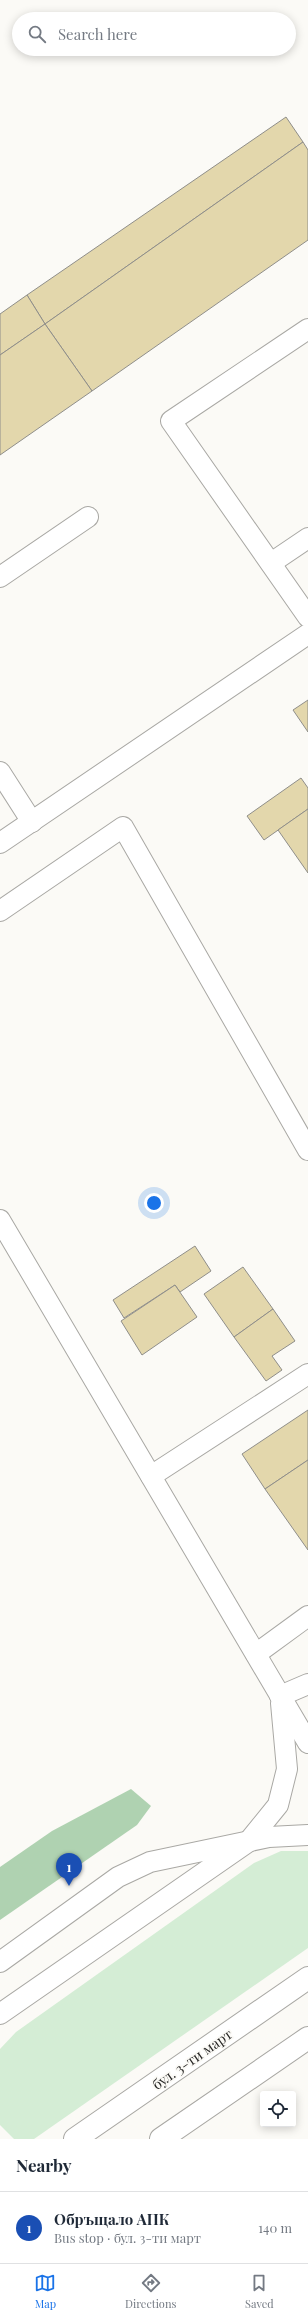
<!DOCTYPE html>
<meta charset="utf-8">
<style>
:root{--surface:#fff;--page:#f6f6f7;--text:#1f2937;--muted:#747a83;--line:#e0e1e3;--accent:#1a73e8}
body{margin:0;font-family:"Playfair Display",serif;background:var(--page);color:var(--text)}
.controls{position:absolute;right:12px;bottom:12px;display:grid;overflow:hidden;border-radius:4px;box-shadow:0 2px 10px #0003}
.controls button{width:36px;height:36px;display:grid;place-items:center;padding:0;border:0;border-bottom:1px solid var(--line);background:var(--surface);color:var(--text);font:20px sans-serif}
.you{position:absolute;left:154px;top:1203px;width:14px;height:14px;margin:-10px;border:3px solid #fff;border-radius:50%;background:#1a73e8;box-shadow:0 0 0 6px #1a73e833}
.badge{display:grid;place-items:center;width:26px;height:26px;border-radius:50%;background:var(--accent);color:#fff;font-size:13px;font-weight:700}
.pin{position:absolute;translate:-50% -33px;filter:drop-shadow(0 1px 2px #0008)}
.pin::after{content:'';position:absolute;top:21px;width:14px;height:12px;background:inherit;clip-path:polygon(0 0,100% 0,50% 100%)}
.list{margin:0;padding:0;list-style:none}
h2{display:flex;justify-content:space-between;align-items:center;height:52px;margin:0;padding:0 16px;font-size:17px}
h2 small{font-size:13px;font-weight:400;color:var(--muted)}
.list li{display:grid;grid-template-columns:26px 1fr auto;gap:12px;align-items:center;box-sizing:border-box;height:72px;padding:0 16px;border-top:1px solid var(--line)}
.list b{display:block;font-size:15px;white-space:nowrap}
.list p{margin:0;font-size:13px;white-space:nowrap;color:var(--muted)}
.list em{font-size:13px;font-style:normal;color:var(--muted)}
.icon{flex:none;width:22px;height:22px;fill:none;stroke:currentColor;stroke-width:2;stroke-linecap:round;stroke-linejoin:round}
.map{position:relative;flex:none;width:308px;height:2139px;overflow:hidden}
.search{position:absolute;background:var(--surface);box-shadow:0 2px 10px #0003;left:12px;right:12px;top:12px;height:44px;display:flex;align-items:center;gap:10px;box-sizing:border-box;padding:0 14px;border-radius:22px;color:var(--muted);font-size:15px}
.sheet{height:124px;background:var(--surface)}
nav{display:flex;justify-content:space-around;align-items:center;box-sizing:border-box;height:56px;border-top:1px solid var(--line);background:var(--surface);font-size:11px;color:var(--muted)}
nav a{display:grid;justify-items:center;gap:2px}
nav .on{color:var(--accent)}
.map>svg:first-child{display:block}
</style>
<div class="map">
<svg width="308" height="2139" viewBox="0 0 308 2139">
<rect width="100%" height="100%" fill="#fbfaf6"/>
<path fill="#d4edd5" d="M281 1851H308V1948L34 2139H14L0 2125V2049L16 2032 254 1863Z"/>
<path fill="#afd2b1" d="M131 1789 151 1806 137 1825 0 1920V1867L52 1831Z"/>
<g fill="#e3d7ac" stroke="#8f8e8a">
<path d="M286 117 303 142 45 324 27 295Z"/>
<path d="M303 142 308 150V240L92 391 45 324Z"/>
<path d="M27 295 45 324 0 355V314Z"/>
<path d="M45 324 92 391 0 455V355Z"/>
<path d="M308 700V732L293 710Z"/>
<path d="M301 778 308 788V809L264 840 247 816Z"/>
<path d="M308 809V873L278 830Z"/>
<path d="M195 1246 211 1271 180 1292 175 1285 124 1318 113 1300Z"/>
<path d="M243 1267 273 1309 234 1337 204 1294Z"/>
<path d="M175 1285 197 1317 142 1355 121 1321Z"/>
<path d="M273 1309 295 1341 272 1356 282 1370 266 1381 234 1337Z"/>
<path d="M308 1410V1460L265 1489 242 1454Z"/>
<path d="M308 1460V1550L265 1489Z"/>
</g>
<g fill="none" stroke-linecap="round" stroke-linejoin="round">
<g stroke="#a9a8a4" stroke-width="22">
<g id="lane">
<path d="M308 329 171 421 308 617"/>
<path d="M271 563 308 538"/>
<path d="M0 577 88 517"/>
<path d="M0 772 32 822"/>
<path d="M0 843 308 634"/>
<path d="M0 911 123 827 308 1150"/>
<path d="M0 1220 308 1743"/>
<path d="M151 1476 308 1374"/>
<path d="M256 1654 308 1616"/>
<path d="M280 1696 308 1684"/>
<path d="M0 1962 118 1877 150 1862 269 1837 308 1835"/>
<path d="M0 2014 248 1842 278 1805 287 1769 281 1703"/>
</g>
</g>
<g stroke="#a9a8a4" stroke-width="24">
<g id="secondary">
<path d="M75 2139 308 1978"/>
<path d="M161 2139 308 2038"/>
</g>
</g>
<use href="#lane" stroke="#fff" stroke-width="20"/>
<use href="#secondary" stroke="#fff" stroke-width="22"/>
</g>
<g text-anchor="middle" dominant-baseline="central" stroke-width="3.5" stroke-linejoin="round" paint-order="stroke">
<g font-size="14" fill="#272625" stroke="#fbfaf6">
<text transform="translate(192 2059) rotate(-35)">бул. 3-ти март</text>
</g>
</g>
</svg>
<div class="controls">
<button><svg class="icon" aria-label="locate" viewBox="0 0 24 24"><circle cx="12" cy="12" r="6"/><path d="M12 2v4M12 18v4M2 12h4M18 12h4"/></svg></button>
</div>
<div class="you"></div>
<div class="pin badge" style="left:69px;top:1886px;background:#1a4fb4">1</div>
<div class="search"><svg class="icon" aria-label="search" viewBox="0 0 24 24"><circle cx="10" cy="10" r="6"/><path d="M15 15l6 6"/></svg>Search here</div>
</div>
<section class="sheet">
<h2>Nearby<small></small></h2>
<ul class="list">
<li><span class="badge" style="background:#1a4fb4">1</span><div><b>Обръщало АПК</b><p>Bus stop · бул. 3-ти март</p></div><em>140 m</em></li>
</ul>
</section>
<nav>
<a class="on"><svg class="icon" aria-label="map" viewBox="0 0 24 24"><path d="M3 6l6-2 6 2 6-2v14l-6 2-6-2-6 2zM9 4v14M15 6v14"/></svg>Map</a>
<a><svg class="icon" aria-label="directions" viewBox="0 0 24 24"><path d="M12 3l9 9-9 9-9-9zM9 14v-3h6M13 9l2 2-2 2"/></svg>Directions</a>
<a><svg class="icon" aria-label="saved" viewBox="0 0 24 24"><path d="M7 4h10v16l-5-4-5 4z"/></svg>Saved</a>
</nav>
